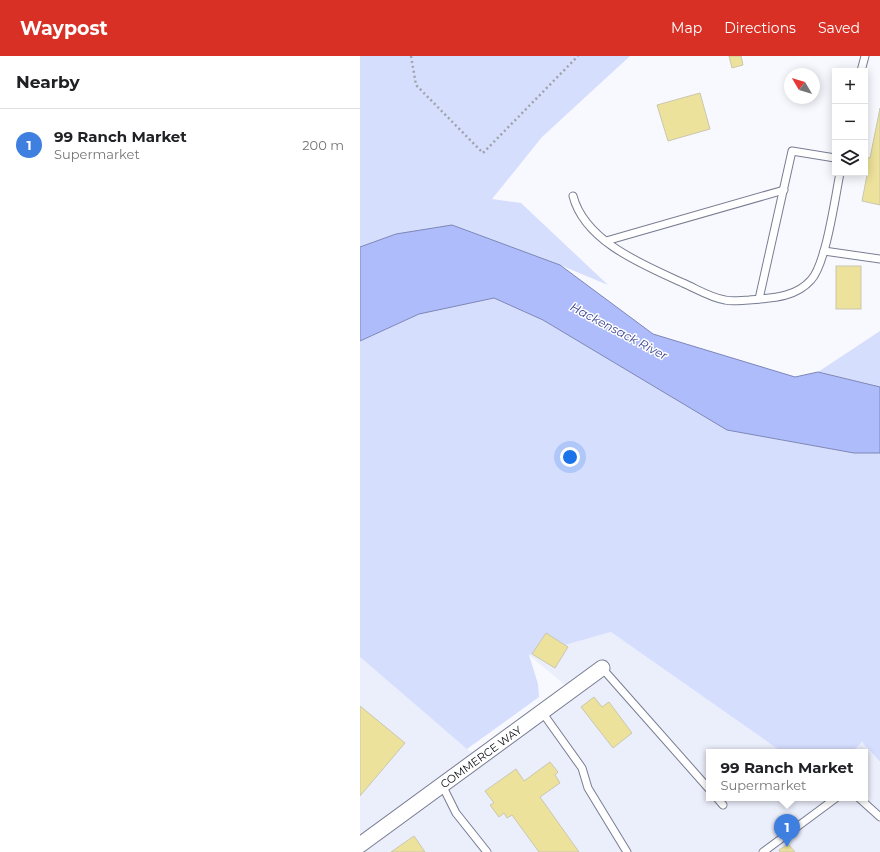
<!DOCTYPE html>
<meta charset="utf-8">
<style>
:root{--surface:#fff;--page:#f2f2f2;--text:#202124;--muted:#757577;--line:#e0e0e0;--accent:#d93025}
body{margin:0;font-family:Montserrat,sans-serif;background:var(--page);color:var(--text)}
.controls{position:absolute;right:12px;top:12px;display:grid;overflow:hidden;border-radius:0px;box-shadow:0 2px 10px #0003}
.controls button{width:36px;height:36px;display:grid;place-items:center;padding:0;border:0;border-bottom:1px solid var(--line);background:var(--surface);color:var(--text);font:20px sans-serif}
.compass{position:absolute;left:424px;top:12px;width:36px;height:36px;border-radius:50%;background:var(--surface);box-shadow:0 2px 10px #0003;rotate:308deg}
.you{position:absolute;left:210px;top:401px;width:14px;height:14px;margin:-10px;border:3px solid #fff;border-radius:50%;background:#1a73e8;box-shadow:0 0 0 6px #1a73e833}
.badge{display:grid;place-items:center;width:26px;height:26px;border-radius:50%;background:var(--accent);color:#fff;font-size:13px;font-weight:700}
.pin{position:absolute;translate:-50% -33px;filter:drop-shadow(0 1px 2px #0008)}
.pin::after{content:'';position:absolute;top:21px;width:14px;height:12px;background:inherit;clip-path:polygon(0 0,100% 0,50% 100%)}
.popup{position:absolute;left:346px;top:693px;width:162px;height:52px;box-sizing:border-box;display:grid;place-content:center;border-radius:0px;background:var(--surface);filter:drop-shadow(0 1px 3px #0005);font-size:13px;white-space:nowrap;color:var(--muted)}
.popup b{font-size:15px;color:var(--text)}
.popup::after{content:'';position:absolute;left:50%;top:100%;margin-left:-8px;border:8px solid transparent;border-top-color:var(--surface)}
.list{margin:0;padding:0;list-style:none}
h2{display:flex;justify-content:space-between;align-items:center;height:52px;margin:0;padding:0 16px;font-size:17px}
h2 small{font-size:13px;font-weight:400;color:var(--muted)}
.list li{display:grid;grid-template-columns:26px 1fr auto;gap:12px;align-items:center;box-sizing:border-box;height:72px;padding:0 16px;border-top:1px solid var(--line)}
.list b{display:block;font-size:15px;white-space:nowrap}
.list p{margin:0;font-size:13px;white-space:nowrap;color:var(--muted)}
.list em{font-size:13px;font-style:normal;color:var(--muted)}
.icon{flex:none;width:22px;height:22px;fill:none;stroke:currentColor;stroke-width:2;stroke-linecap:round;stroke-linejoin:round}
.map{position:relative;flex:none;width:520px;height:796px;overflow:hidden}
header{display:flex;align-items:center;gap:24px;box-sizing:border-box;height:56px;padding:0 20px;background:var(--accent);color:#fff}
header strong{font-size:19px}
nav{display:flex;gap:22px;margin-inline-start:auto;font-size:14px}
main{display:flex}
aside{flex:1;background:var(--surface)}
.map>svg:first-child{display:block}
</style>
<header>
<strong>Waypost</strong>
<nav><a>Map</a><a>Directions</a><a>Saved</a></nav>
</header>
<main>
<aside>
<h2>Nearby<small></small></h2>
<ul class="list">
<li><span class="badge" style="background:#3f7fe0">1</span><div><b>99 Ranch Market</b><p>Supermarket</p></div><em>200 m</em></li>
</ul>
</aside>
<div class="map">
<svg width="520" height="796" viewBox="0 0 520 796">
<rect width="100%" height="100%" fill="#f8f9fe"/>
<path fill="#ebeefb" d="M251 576 422 696H349V742H505V696H492L502 686 520 707V796H0V601L119 703 211 634 169 599Z"/>
<g fill="#d6defe">
<path d="M0 0H270L182 81 132 143 161 147 248 229 200 209 36 178 0 191Z"/>
<path d="M134 242 183 264 367 374 494 397H520V706L502 686 492 696H422L251 576 169 599 178 628 179 641 107 693 0 601V285L59 258Z"/>
<path d="M520 275V331L458 316Z"/>
</g>
<path fill="#afbcfb" stroke="#7d87b5" d="M92 169 200 209 293 278 435 321 458 316 520 331V397H494L367 374 183 264 134 242 59 258 0 285V191L36 178Z"/>
<g fill="#ede29b" stroke="#cac7af">
<path d="M369 0H381L383 9 372 12Z"/>
<path d="M340 37 350 73 308 85 297 49Z"/>
<path d="M520 52V149L502 145 507 119 496 117H505V101L510 102Z"/>
<rect x="476" y="210" width="25" height="43"/>
<path d="M186 577 208 591 195 612 172 598Z"/>
<path d="M234 641 242 651 249 646 272 677 253 692 221 651Z"/>
<path d="M0 650 45 687 0 740Z"/>
<path d="M190 706 198 716 195 719 200 727 180 741 219 796H179L152 759 147 762 144 757 139 761 130 749 134 747 125 735 156 713 164 725Z"/>
<path d="M54 780 65 796H31Z"/>
<path d="M428 788 435 796H420L419 794Z"/>
</g>
<g fill="none" stroke-linecap="round" stroke-linejoin="round">
<g stroke="#787d92" stroke-width="9">
<g id="service">
<path d="M501 15 505 0"/>
<path d="M213 140C225 186 284 209 323 227 337 233 351 242 365 244 373 246 382 244 389 244 411 242 435 242 451 224 466 208 475 142 480 117"/>
<path d="M246 185 424 134"/>
<path d="M464 195 520 203"/>
<path d="M399 243 432 95 475 102"/>
<path d="M242 612 349 733"/>
<path d="M182 656 222 712 228 732 267 796"/>
<path d="M82 729 96 757 127 796"/>
<path d="M357 742 363 749"/>
<path d="M499 742 520 761"/>
<path d="M403 796 476 742"/>
</g>
</g>
<g stroke="#787d92" stroke-width="17">
<path id="minor" d="M0 789 242 612"/>
</g>
<path stroke="#a0a2a8" stroke-width="2.5" stroke-dasharray="2 3" stroke-linecap="butt" d="M51 0 56 29 123 97 218 0"/>
<use href="#service" stroke="#fff" stroke-width="7"/>
<use href="#minor" stroke="#fff" stroke-width="15"/>
</g>
<g text-anchor="middle" dominant-baseline="central" stroke-width="3" stroke-linejoin="round" paint-order="stroke">
<g font-size="11" fill="#090b12" stroke="#fff">
<text transform="translate(121 701) rotate(-36)">COMMERCE WAY</text>
</g>
<g font-size="12" font-style="italic" fill="#3f4893" stroke="#fff">
<text transform="translate(259 275) rotate(28)">Hackensack River</text>
</g>
</g>
</svg>
<div class="controls">
<button>+</button>
<button>−</button>
<button><svg class="icon" aria-label="layers" viewBox="0 0 24 24"><path d="M12 4l9 5-9 5-9-5zM3 14l9 5 9-5"/></svg></button>
</div>
<svg class="compass" viewBox="-18 -18 36 36"><path d="M0-13l5 13h-10z" fill="#e53935"/><path d="M0 13l5-13h-10z" fill="#757577"/></svg>
<div class="you"></div>
<div class="pin badge" style="left:427px;top:791px;background:#3f7fe0">1</div>
<div class="popup"><b>99 Ranch Market</b>Supermarket</div>
</div>
</main>
